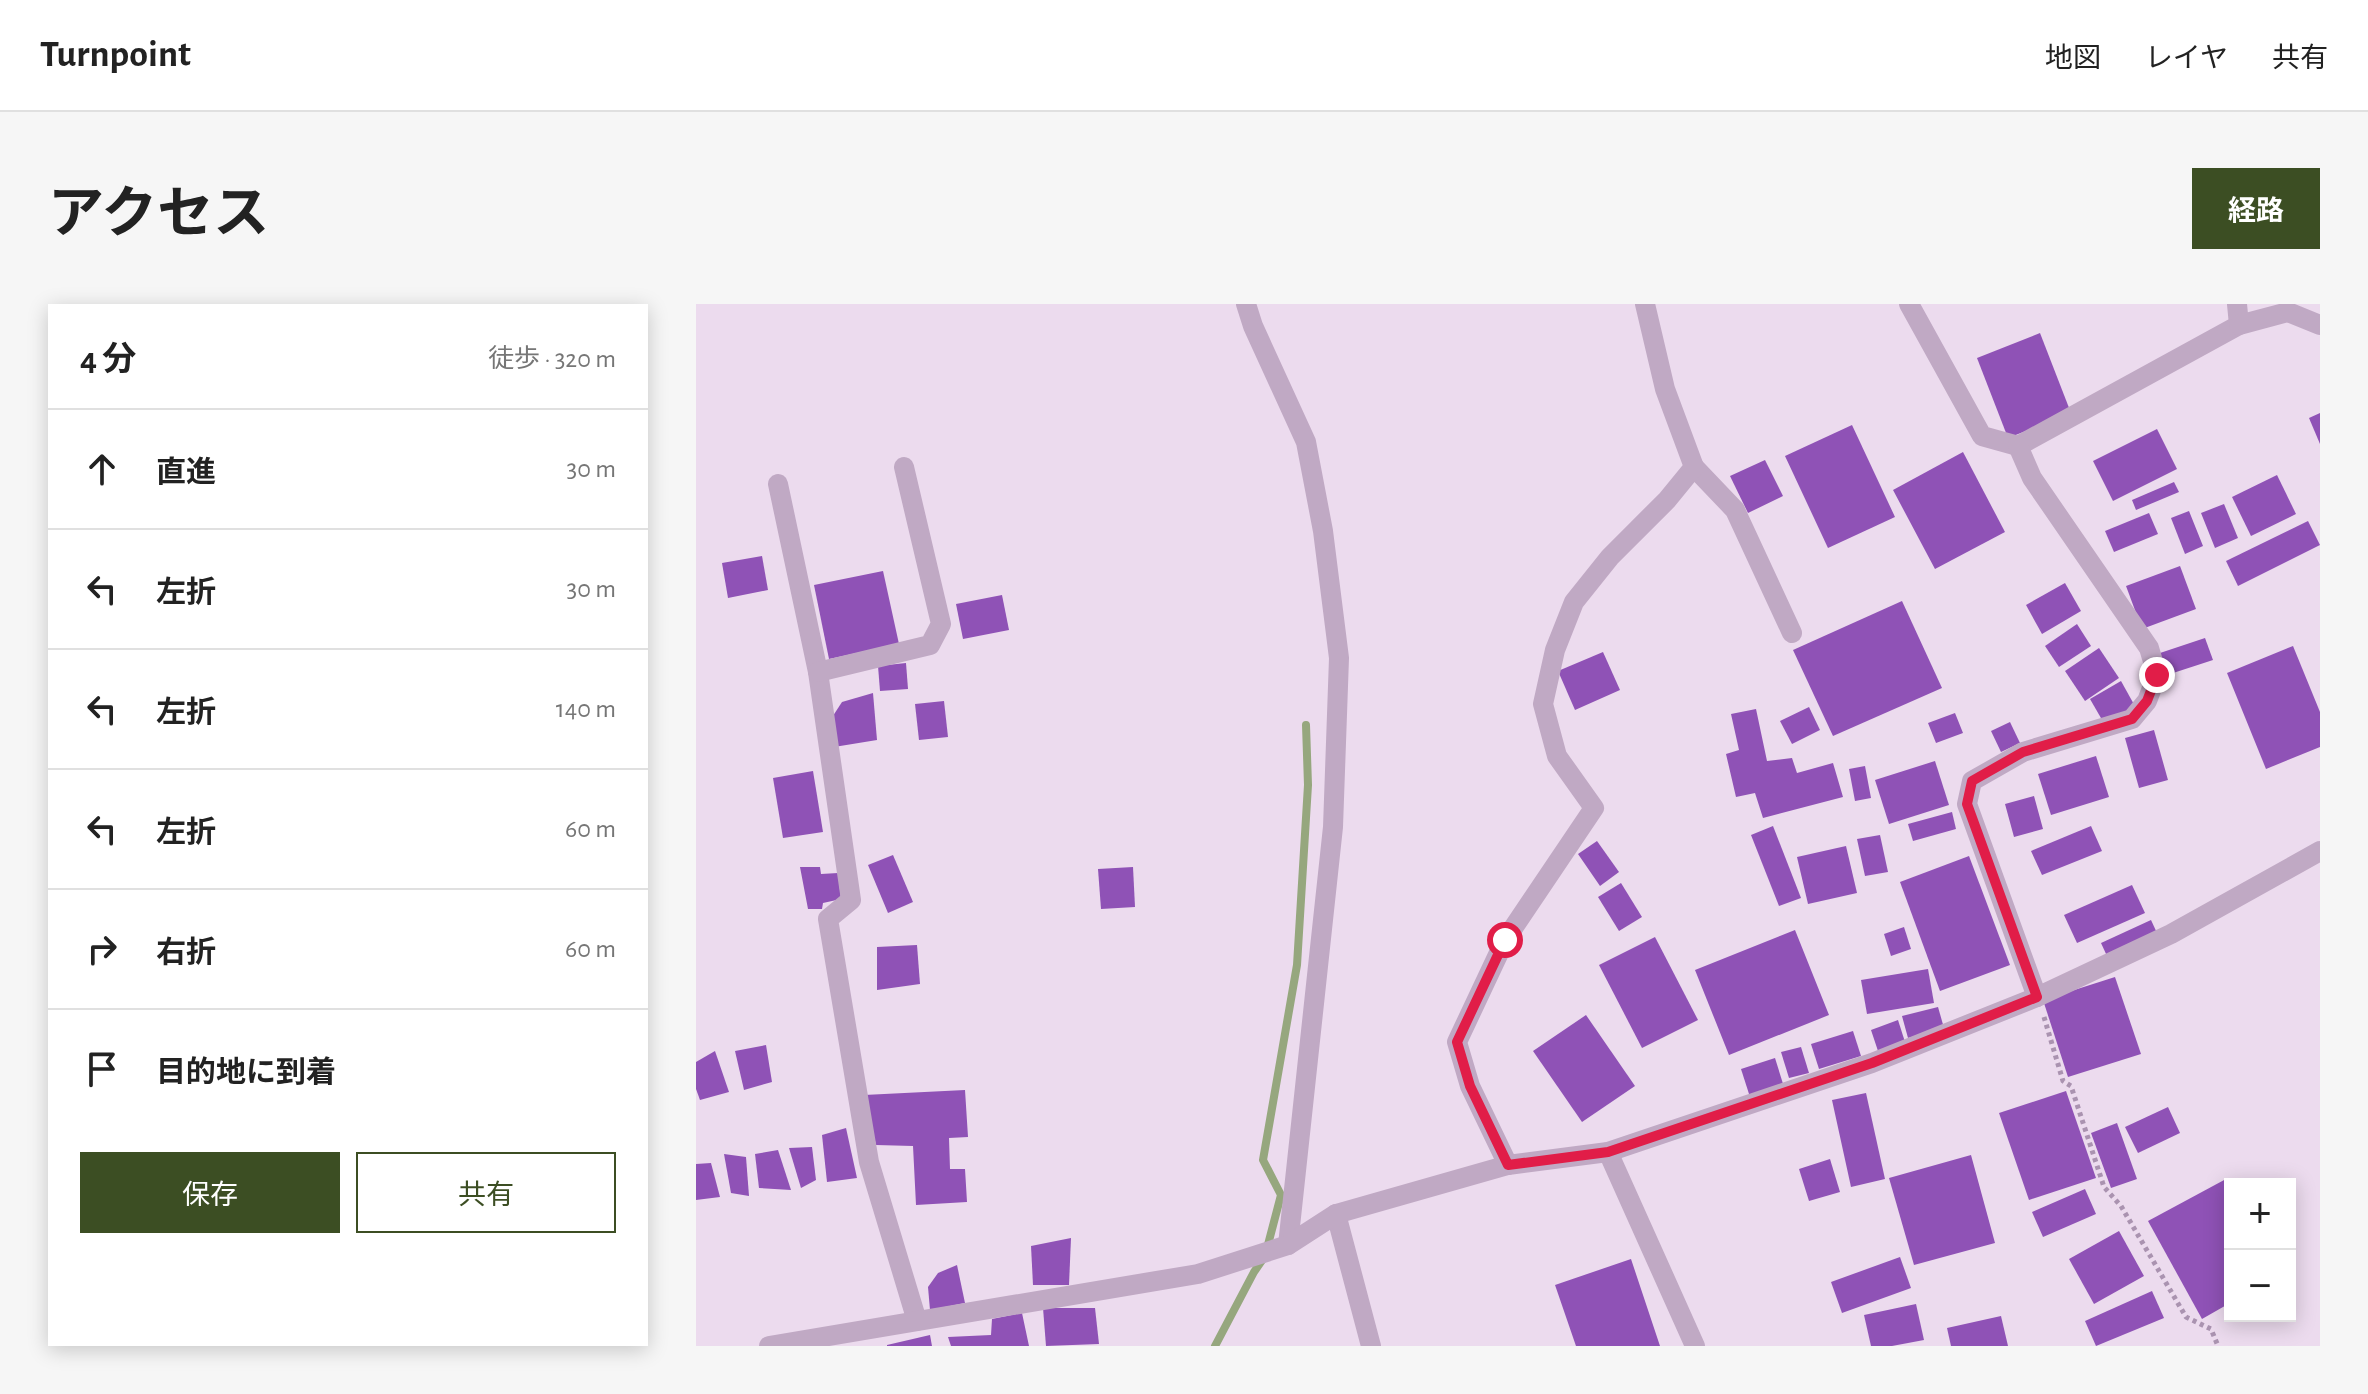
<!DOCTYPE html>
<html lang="ja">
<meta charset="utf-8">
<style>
:root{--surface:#fff;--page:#f6f6f6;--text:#222;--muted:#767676;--line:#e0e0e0;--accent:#3c4e23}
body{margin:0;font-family:"Alegreya Sans","Noto Sans JP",sans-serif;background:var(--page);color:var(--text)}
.controls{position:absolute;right:24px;bottom:24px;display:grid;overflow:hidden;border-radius:0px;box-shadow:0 4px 20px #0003}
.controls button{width:72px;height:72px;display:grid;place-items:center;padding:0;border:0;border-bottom:2px solid var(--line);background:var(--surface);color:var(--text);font:40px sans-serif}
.stop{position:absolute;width:24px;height:24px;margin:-18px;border:6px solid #e11d48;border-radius:50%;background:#fff}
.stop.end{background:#e11d48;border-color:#fff;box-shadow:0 2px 8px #0008}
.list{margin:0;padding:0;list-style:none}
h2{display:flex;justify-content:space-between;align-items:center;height:104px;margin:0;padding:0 32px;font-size:34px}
h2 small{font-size:26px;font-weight:400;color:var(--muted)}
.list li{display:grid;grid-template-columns:52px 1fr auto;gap:24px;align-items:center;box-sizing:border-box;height:120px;padding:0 32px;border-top:2px solid var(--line)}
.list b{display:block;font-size:30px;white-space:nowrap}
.list em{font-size:26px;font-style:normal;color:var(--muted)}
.actions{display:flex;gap:16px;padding:24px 32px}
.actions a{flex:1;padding:18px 0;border:2px solid var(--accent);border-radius:0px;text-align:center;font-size:28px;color:var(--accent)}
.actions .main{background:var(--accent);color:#fff}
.icon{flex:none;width:44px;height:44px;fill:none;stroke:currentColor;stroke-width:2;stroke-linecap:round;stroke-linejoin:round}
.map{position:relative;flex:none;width:1624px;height:1042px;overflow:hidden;border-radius:0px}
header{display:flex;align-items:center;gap:48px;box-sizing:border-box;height:112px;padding:0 40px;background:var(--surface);border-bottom:2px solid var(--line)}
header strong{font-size:38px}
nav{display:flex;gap:44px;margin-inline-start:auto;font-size:28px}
.intro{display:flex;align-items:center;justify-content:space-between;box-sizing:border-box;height:192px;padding:0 48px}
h1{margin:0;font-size:56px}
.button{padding:20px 36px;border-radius:0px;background:var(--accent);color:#fff;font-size:28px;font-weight:700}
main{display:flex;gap:48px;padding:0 48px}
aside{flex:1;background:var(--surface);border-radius:0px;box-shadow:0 4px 20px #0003}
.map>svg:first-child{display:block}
</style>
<header>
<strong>Turnpoint</strong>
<nav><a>地図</a><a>レイヤ</a><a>共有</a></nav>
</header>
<div class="intro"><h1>アクセス</h1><a class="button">経路</a></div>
<main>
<aside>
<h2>4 分<small>徒歩 · 320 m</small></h2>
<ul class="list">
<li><svg class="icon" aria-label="ahead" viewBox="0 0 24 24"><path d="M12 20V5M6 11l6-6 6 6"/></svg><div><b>直進</b></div><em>30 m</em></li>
<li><svg class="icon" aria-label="left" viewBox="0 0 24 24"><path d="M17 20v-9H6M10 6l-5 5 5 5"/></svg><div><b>左折</b></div><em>30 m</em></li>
<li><svg class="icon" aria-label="left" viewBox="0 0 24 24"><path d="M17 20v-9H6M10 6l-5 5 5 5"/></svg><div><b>左折</b></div><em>140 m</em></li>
<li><svg class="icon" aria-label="left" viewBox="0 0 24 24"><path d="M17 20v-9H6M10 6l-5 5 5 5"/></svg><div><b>左折</b></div><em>60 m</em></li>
<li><svg class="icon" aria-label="right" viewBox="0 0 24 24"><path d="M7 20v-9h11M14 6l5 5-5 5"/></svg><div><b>右折</b></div><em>60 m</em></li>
<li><svg class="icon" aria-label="arrive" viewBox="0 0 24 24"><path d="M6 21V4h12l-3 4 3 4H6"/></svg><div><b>目的地に到着</b></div></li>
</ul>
<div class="actions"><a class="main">保存</a><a>共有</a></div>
</aside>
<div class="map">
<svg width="1624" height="1042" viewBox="0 0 1624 1042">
<rect width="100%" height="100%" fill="#ecdbee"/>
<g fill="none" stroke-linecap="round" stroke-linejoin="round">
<path stroke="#96a77e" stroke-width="8" d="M519 1042 558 968 569 952 585 891 567 856 601 661 612 481 610 421"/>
</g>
<g fill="#8f52b6">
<path d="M1344 29 1375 109 1312 134 1281 54Z"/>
<path d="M1624 109V140L1613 114Z"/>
<path d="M1156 121 1199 213 1132 244 1089 152Z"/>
<path d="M1461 125 1481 165 1417 197 1397 157Z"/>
<path d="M1267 148 1309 228 1239 265 1197 186Z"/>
<path d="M1069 156 1087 192 1052 209 1034 172Z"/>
<path d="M1581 171 1600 210 1555 232 1536 193Z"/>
<path d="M1478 178 1483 188 1440 206 1436 196Z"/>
<path d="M1528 200 1542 234 1519 244 1505 209Z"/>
<path d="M1493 207 1507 242 1489 250 1475 214Z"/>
<path d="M1453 209 1462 230 1418 248 1409 227Z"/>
<path d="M1612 217 1624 241 1542 282 1530 257Z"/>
<path d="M66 252 72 286 32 294 26 259Z"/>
<path d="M1484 262 1500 305 1446 325 1430 282Z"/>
<path d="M187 267 203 340 133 355 118 281Z"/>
<path d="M1369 279 1385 307 1346 330 1330 301Z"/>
<path d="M306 291 313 326 267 335 260 300Z"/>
<path d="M1206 297 1246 384 1137 432 1097 346Z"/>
<path d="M1381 320 1395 342 1363 363 1349 342Z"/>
<path d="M1509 334 1517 356 1471 371 1464 349Z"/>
<path d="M1597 342 1624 408V443L1570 465 1531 369Z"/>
<path d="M1403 344 1423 374 1389 397 1369 367Z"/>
<path d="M907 348 924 386 879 406 862 367Z"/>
<path d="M210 359 212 385 184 387 182 362Z"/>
<path d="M1425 377 1440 404 1409 421 1394 395Z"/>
<path d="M177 389 181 436 138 443 133 418 146 398Z"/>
<path d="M248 397 252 433 223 436 219 400Z"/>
<path d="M1113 403 1124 426 1096 440 1084 417Z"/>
<path d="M1060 405 1071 457 1096 454 1101 469 1137 459 1147 493 1067 514 1059 489 1040 493 1030 450 1043 446 1035 410Z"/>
<path d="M1259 409 1267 429 1240 439 1232 419Z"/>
<path d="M1314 418 1324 439 1305 448 1295 427Z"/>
<path d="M1458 426 1472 476 1443 484 1429 434Z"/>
<path d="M1400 452 1413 493 1355 511 1342 470Z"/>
<path d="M1239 457 1253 501 1193 520 1179 476Z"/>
<path d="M1169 462 1175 494 1159 497 1153 465Z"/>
<path d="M117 467 127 528 87 534 77 474Z"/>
<path d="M1338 492 1347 525 1318 533 1309 500Z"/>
<path d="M1256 508 1260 525 1217 537 1212 520Z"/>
<path d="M1077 522 1105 594 1083 602 1055 531Z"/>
<path d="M1395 522 1406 547 1346 571 1335 547Z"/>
<path d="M1184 531 1192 568 1169 572 1161 535Z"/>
<path d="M901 537 923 568 904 582 882 550Z"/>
<path d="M1150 542 1161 589 1112 600 1101 553Z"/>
<path d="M197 551 217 598 192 609 172 561Z"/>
<path d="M1273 552 1314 661 1244 687 1204 578Z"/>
<path d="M104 563H124L125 570 142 569 145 595 127 599 126 605H112Z"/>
<path d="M437 563 439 603 405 605 402 565Z"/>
<path d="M925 579 946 613 923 627 902 593Z"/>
<path d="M1436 581 1449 609 1381 639 1368 611Z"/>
<path d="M1455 616 1461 629 1411 652 1405 639Z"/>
<path d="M1208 623 1215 645 1195 652 1188 630Z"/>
<path d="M1099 626 1133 711 1033 751 999 666Z"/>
<path d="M959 633 1002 716 946 744 903 661Z"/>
<path d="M221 641 224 680 181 686V643Z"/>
<path d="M1232 665 1238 699 1171 710 1165 676Z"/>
<path d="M1419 673 1445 750 1372 773 1347 696Z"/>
<path d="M1242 703 1248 724 1212 734 1206 712Z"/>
<path d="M890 711 939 782 886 818 837 747Z"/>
<path d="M1202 716 1209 738 1182 747 1175 726Z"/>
<path d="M1157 727 1165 752 1123 765 1115 740Z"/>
<path d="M70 741 76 778 48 786 39 747Z"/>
<path d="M1105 743 1113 769 1093 774 1085 748Z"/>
<path d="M19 747 33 788 4 796 0 785V758Z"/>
<path d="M1079 754 1088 783 1054 793 1045 765Z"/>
<path d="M269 786 272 833 253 834 254 865H269L271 898 220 901 217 842 180 841 168 791Z"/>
<path d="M1370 787 1400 874 1333 896 1303 809Z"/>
<path d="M1170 789 1189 875 1155 883 1136 796Z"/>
<path d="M1472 803 1484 829 1442 849 1429 823Z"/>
<path d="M1421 819 1441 875 1415 884 1395 829Z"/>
<path d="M150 824 161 874 131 878 126 831Z"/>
<path d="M116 843 120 876 105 884 93 844Z"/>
<path d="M82 846 95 886 63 884 59 850Z"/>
<path d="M28 850 50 853 53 892 35 889Z"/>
<path d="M1275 851 1299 939 1218 961 1193 874Z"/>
<path d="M1134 855 1144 888 1113 897 1103 865Z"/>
<path d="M15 859 24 893 0 896V860Z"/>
<path d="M1530 875 1534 881V999L1506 1015 1452 917Z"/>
<path d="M1389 885 1400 910 1347 933 1336 908Z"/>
<path d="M1423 927 1448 972 1398 1000 1373 955Z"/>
<path d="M375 934 373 981H337L335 942Z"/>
<path d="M1204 953 1215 984 1146 1009 1135 978Z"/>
<path d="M935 955 964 1042H880L859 981Z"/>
<path d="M261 961 269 999 234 1006 232 983 242 969Z"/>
<path d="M1456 987 1468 1014 1400 1042 1389 1017Z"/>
<path d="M1220 1000 1228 1036 1196 1042H1175L1168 1011Z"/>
<path d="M347 1004H399L403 1040 350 1042Z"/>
<path d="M326 1009 333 1042H255L252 1033 295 1031 296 1015Z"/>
<path d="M1305 1012 1312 1042H1255L1251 1024Z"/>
<path d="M234 1031 236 1042H191V1041Z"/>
</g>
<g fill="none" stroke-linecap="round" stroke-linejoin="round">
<path stroke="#aa93b0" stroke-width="5" stroke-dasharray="4 4" stroke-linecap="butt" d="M1348 713 1367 777 1375 782 1408 883 1425 902 1490 1013 1515 1025 1522 1042"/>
<g stroke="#c0a9c4" stroke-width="20">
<path d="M550 0 557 22 610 138 627 227 643 354 637 523 592 941"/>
<path d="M1213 0 1286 132 1322 142 1543 21 1541 0"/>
<path d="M1543 21 1592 8 1624 21"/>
<path d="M1322 142 1336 174 1453 344 1461 371 1451 397 1436 415 1327 448 1276 477 1271 500 1341 693"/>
<path d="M998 163 1039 206 1096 329"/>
<path d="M82 180 122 368 155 596 132 615 173 858 221 1017"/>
<path d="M122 368 234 341 245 320 208 163"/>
<path d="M912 848 999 1042"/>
<path d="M812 861 774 782 761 738 809 636 898 504 861 452 847 400 859 346 878 298 914 253 971 196 998 163 969 85 949 0"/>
<path d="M640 910 675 1042"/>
<path d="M73 1042 502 970 592 941 640 910 812 861 912 848 1176 759 1341 693 1475 630 1624 547"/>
</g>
</g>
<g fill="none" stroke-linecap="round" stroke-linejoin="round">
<path stroke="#e11d48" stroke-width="10" d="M809 636 761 738 774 782 812 861 912 848 1176 759 1341 693 1271 500 1276 477 1327 448 1436 415 1451 397 1461 371"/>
</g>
</svg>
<div class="controls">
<button>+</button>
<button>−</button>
</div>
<div class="stop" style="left:809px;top:636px"></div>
<div class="stop end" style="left:1461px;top:371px"></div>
</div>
</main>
